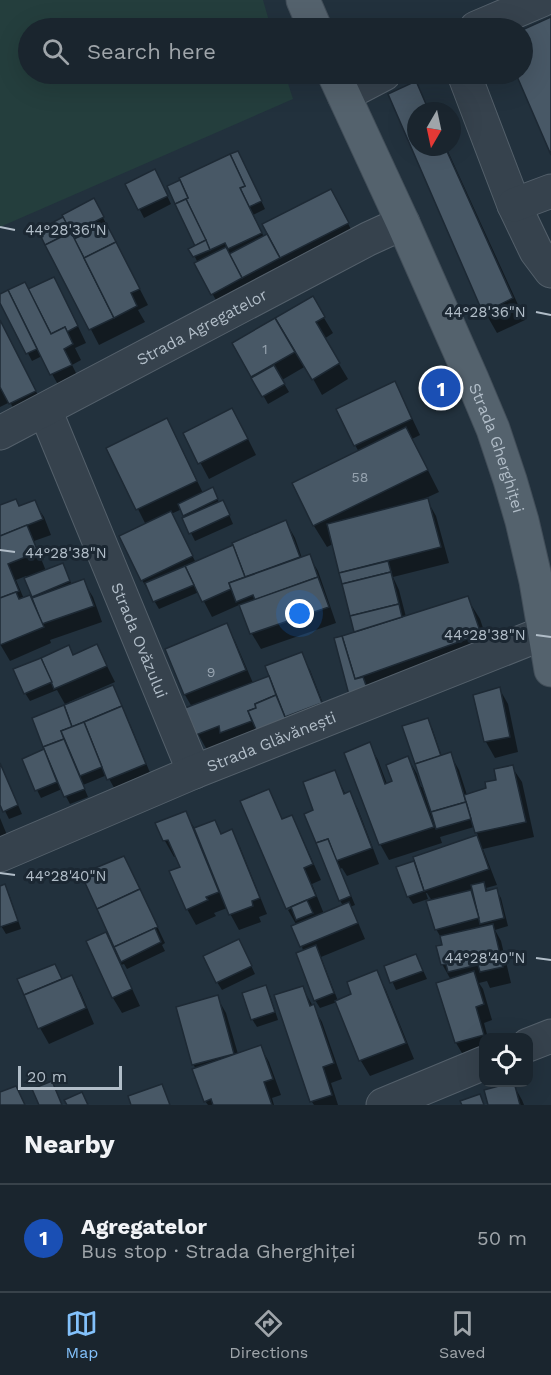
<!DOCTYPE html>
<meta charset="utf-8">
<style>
:root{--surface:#1a252e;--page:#232d36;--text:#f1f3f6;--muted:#9fa5aa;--line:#38424a;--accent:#83c1fb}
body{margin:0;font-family:"Work Sans",sans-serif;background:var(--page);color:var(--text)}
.controls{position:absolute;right:18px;bottom:18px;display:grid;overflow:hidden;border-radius:12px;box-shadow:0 6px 24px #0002}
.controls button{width:54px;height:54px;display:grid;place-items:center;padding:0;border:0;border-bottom:2px solid var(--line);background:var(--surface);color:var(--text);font:30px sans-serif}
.compass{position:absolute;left:407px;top:102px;width:54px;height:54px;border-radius:50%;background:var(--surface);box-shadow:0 6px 24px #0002;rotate:189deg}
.scale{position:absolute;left:18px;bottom:15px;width:104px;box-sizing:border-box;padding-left:6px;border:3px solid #b1bdc8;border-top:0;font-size:16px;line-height:21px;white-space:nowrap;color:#b1bdc8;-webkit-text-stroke:4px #1b2732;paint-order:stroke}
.you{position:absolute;left:300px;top:614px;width:21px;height:21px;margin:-15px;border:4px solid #fff;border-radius:50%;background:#1a73e8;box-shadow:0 0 0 9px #1a73e833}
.badge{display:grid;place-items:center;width:39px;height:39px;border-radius:50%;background:var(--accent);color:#fff;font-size:20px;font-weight:700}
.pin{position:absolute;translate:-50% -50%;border:3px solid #fff;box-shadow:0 2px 6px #0006}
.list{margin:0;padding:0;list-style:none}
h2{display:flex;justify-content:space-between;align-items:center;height:78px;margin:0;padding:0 24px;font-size:26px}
h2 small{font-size:20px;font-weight:400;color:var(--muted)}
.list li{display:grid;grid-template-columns:39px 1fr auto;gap:18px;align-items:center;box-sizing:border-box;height:108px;padding:0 24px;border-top:2px solid var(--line)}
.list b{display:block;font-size:22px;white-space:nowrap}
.list p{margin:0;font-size:20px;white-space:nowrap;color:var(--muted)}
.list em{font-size:20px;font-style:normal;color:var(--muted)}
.icon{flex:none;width:33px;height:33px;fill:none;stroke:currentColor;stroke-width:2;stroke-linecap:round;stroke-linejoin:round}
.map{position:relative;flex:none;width:551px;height:1105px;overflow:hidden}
.search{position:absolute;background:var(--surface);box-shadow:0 6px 24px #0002;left:18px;right:18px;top:18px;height:66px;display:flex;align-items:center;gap:15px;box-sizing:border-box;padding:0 21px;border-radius:33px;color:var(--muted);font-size:22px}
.sheet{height:186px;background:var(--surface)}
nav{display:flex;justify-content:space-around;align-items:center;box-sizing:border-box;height:84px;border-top:2px solid var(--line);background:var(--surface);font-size:16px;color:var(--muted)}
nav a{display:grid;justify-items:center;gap:3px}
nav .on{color:var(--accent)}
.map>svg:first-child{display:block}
</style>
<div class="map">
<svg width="551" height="1105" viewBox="0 0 551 1105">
<rect width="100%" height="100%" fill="#22313d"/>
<path fill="#243e3d" d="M0 0H263L271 28H28V74H285L293 99 0 227Z"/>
<g fill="#0007" fill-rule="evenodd">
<path d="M415 83 430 111H416V147H446L525 320 497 333 485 312 390 94Z"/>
<path d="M242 161 265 209 253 215 264 237 339 206 356 239 217 302 196 264 198 263 191 249 197 246 169 187Z"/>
<path d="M159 179 171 204 144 218 127 185Z"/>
<path d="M98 208 148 305 138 310 145 322 99 345 40 231Z"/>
<path d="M25 284 29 291 63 295 86 343 75 348 81 360 72 365 80 381 61 390 42 356 32 361 0 299V296Z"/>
<path d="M312 298 333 333 324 339 348 379 322 395 306 366 282 380 289 392 268 404 234 344Z"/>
<path d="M0 321 44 407 19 419 10 402 0 407Z"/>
<path d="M394 383 403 399 420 435 412 439 439 492 426 498 436 516 449 563 393 577 399 590 406 617 467 598 480 619 492 655 350 695 356 633 333 544 327 547 314 526 294 484 359 452 355 445Z"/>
<path d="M241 425 256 455 209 479 185 434Z"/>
<path d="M175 436 203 493 217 497 219 503 227 510 233 524 195 541 184 519 186 518 182 509 171 514 196 563 286 522 295 538 302 558 309 556 318 571 336 623 261 649 252 634 244 614 239 605 212 617 199 592 159 609 142 580 146 525 108 449Z"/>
<path d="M34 502 44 517 51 535 34 541 46 571 62 565 72 585 83 581 93 597 102 622 50 640 51 643 10 661 0 644V507H19ZM26 576 34 599 31 600 24 599 16 580Z"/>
<path d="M226 625 235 641 253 683 271 676 301 654 310 670 329 719 288 720 282 711 289 730 207 750 198 734 187 709 192 707 185 695 167 650Z"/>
<path d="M97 646 115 682 69 702 70 705 113 687 130 724 153 780 118 795 107 775 83 785 88 797 70 804 62 789 41 798 37 790 46 750 66 706 57 690 30 701 25 693 68 647 74 656Z"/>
<path d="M499 688 508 704 518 752 495 758 486 742 475 696Z"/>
<path d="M427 720 432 728 442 757 450 754 459 770 467 795 488 790 498 781 512 767 522 782 534 837 483 849 497 885 486 888 488 892 496 890 501 898 508 926 495 930 501 941 511 983 490 988 487 981 479 983 483 989 492 1020 484 1023 488 1038H484V1053L465 1058 456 1043 451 980 442 964 444 946 443 941 436 929 432 901 427 893H426L428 899 413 904 408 896 413 863 417 868 414 857 478 836 474 827 440 837 442 843 389 860 380 844 369 744 378 760 387 784 394 781 408 758 417 774 421 787 424 786Z"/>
<path d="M0 764 22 814 9 819 0 801Z"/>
<path d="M334 772 346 795 349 793 358 809 379 864 347 876 342 868 340 869 355 905 350 907 357 920 365 939 321 957 338 1001 353 995 376 972 385 988 414 1059 370 1076 361 1061 337 1002 320 1008 315 1000 297 926 288 910 292 908V905L268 791 283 821 291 817 300 833 321 880 312 884 324 914 343 906 340 900 315 811Z"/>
<path d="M185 813 195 829 214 822 222 835 231 831 240 847 267 914 259 917 261 922 239 930 227 908 214 913 216 916 196 925 187 909 182 867 176 856 174 857 165 841 157 824Z"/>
<path d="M0 818 9 840 0 844Z"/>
<path d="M123 857 132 873 165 943 162 945 165 951 127 969 124 964 121 965 140 1006 122 1013 113 998 88 941 109 932Z"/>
<path d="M0 888 9 894 21 929 6 934 0 924Z"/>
<path d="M243 949 255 974 222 990 217 982Z"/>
<path d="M416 955 427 979 396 990 386 967Z"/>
<path d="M59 974 62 981 72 977 81 993 94 1024 49 1044 40 1028 19 980Z"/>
<path d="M265 987 270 995 278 1020 257 1027 252 1019Z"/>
<path d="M302 987 322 1022 342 1079 331 1083 338 1105H314L312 1102 276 996Z"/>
<path d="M217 997 226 1013 238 1054 260 1046 269 1062 281 1095 272 1098 274 1105H208L205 1101 196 1069 193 1064Z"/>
<path d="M513 1084 522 1100 524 1105H490Z"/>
</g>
<g fill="#485866" stroke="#1d2934" stroke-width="1.5">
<path d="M551 17V155L516 74H522V30Z"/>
<path d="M416 81 429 111H416V147H445L513 298 483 313 388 94Z"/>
<path d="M238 151 262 201 249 207 240 188 245 186 230 154Z"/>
<path d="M230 154 245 186 240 188 262 233 228 249 225 243 210 250 186 199 188 198 179 178Z"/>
<path d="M155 169 168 196 138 210 125 184Z"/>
<path d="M180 180 188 198 175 204 167 186Z"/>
<path d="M331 189 349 223 280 258 262 224Z"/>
<path d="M94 198 104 217 94 222 97 228 74 239 62 215Z"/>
<path d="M186 199 206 240 195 246 175 204Z"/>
<path d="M63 217 71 232 45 245 38 230Z"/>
<path d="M106 223 116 242 84 258 74 239Z"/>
<path d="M71 232 114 318 89 330 45 245Z"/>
<path d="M267 234 280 258 242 278 229 254Z"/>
<path d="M206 240 210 250 193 257 188 249Z"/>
<path d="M116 242 140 289 131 293 137 306 114 318 84 258Z"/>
<path d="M226 247 242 278 211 295 194 263Z"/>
<path d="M54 277 78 326 67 332 65 327 51 334 28 289Z"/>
<path d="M25 282 51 334 65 327 73 344 64 349 72 365 50 375 8 290Z"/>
<path d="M8 290 37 349 26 354 0 303V294Z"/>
<path d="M313 296 325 317 316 322 340 363 312 380 275 318Z"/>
<path d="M275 318 295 352 251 377 232 343Z"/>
<path d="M0 320 36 391 9 404 0 387Z"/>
<path d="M274 365 285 384 262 397 251 378Z"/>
<path d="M395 381 412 419 354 446 336 409Z"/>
<path d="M232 408 248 439 198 464 183 433Z"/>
<path d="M167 418 197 481 136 510 106 448Z"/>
<path d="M406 427 428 470 313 526 292 483Z"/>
<path d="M213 487 218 499 183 516 178 504Z"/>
<path d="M428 498 441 547 339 573 327 524Z"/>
<path d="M16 499 19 506 35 500 43 519 0 536V505Z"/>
<path d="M223 500 230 515 189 534 182 518Z"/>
<path d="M171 511 193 556 141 581 119 536Z"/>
<path d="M286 520 300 557 245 577 232 543Z"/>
<path d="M27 525 38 552 8 564 19 591 0 598V536Z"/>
<path d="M233 545 245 577 229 583 231 589 202 602 185 566Z"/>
<path d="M310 554 318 577 255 600 253 595 236 602 229 583Z"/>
<path d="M388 561 391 572 342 584 339 573Z"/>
<path d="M63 563 70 581 32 597 24 578Z"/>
<path d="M185 566 194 585 153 602 145 583Z"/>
<path d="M391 572 399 604 350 616 342 584Z"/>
<path d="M318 577 329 607 250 634 239 605Z"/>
<path d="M84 579 94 606 42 624 32 598Z"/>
<path d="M16 592 19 599 30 595 44 627 0 645V598Z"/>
<path d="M468 596 481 634 355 679 342 636Z"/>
<path d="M399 604 402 617 354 632 350 616Z"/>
<path d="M227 623 246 670 184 695 165 649Z"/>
<path d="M342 636 355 679 363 677 367 688 349 695 334 638Z"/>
<path d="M97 644 107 666 54 689 41 658 69 645 73 655Z"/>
<path d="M302 652 322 703 285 717 265 666Z"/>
<path d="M41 658 52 682 24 694 13 669Z"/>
<path d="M269 676 276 695 255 704 256 708 248 711 252 721 220 733 219 726 196 735 185 708Z"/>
<path d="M113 685 122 706 72 727 64 705Z"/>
<path d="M500 687 510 737 484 742 473 695Z"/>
<path d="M276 695 287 722 258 734 248 711 256 708 255 704Z"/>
<path d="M64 705 72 727 61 731 64 739 43 747 32 718Z"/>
<path d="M122 706 146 764 107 780 84 722Z"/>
<path d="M428 718 441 756 415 764 402 726Z"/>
<path d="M84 722 102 767 80 776 61 731Z"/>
<path d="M64 739 85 789 64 797 43 747Z"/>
<path d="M370 742 385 784 392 781 386 765 408 756 434 827 379 845 344 753Z"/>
<path d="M44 749 57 782 35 791 22 759Z"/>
<path d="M451 752 466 802 431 812 415 764Z"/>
<path d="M0 763 18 805 3 812 0 805Z"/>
<path d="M513 765 526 822 475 833 464 795 486 788 485 782 496 780 494 769Z"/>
<path d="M335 770 344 794 350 791 372 848 336 861 328 839 316 843 304 814 313 810 303 782Z"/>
<path d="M269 789 282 819 292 815 313 864 304 868 316 896 286 909 240 801Z"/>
<path d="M466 802 471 819 436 829 431 812Z"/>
<path d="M186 811 219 892 206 897 208 900 186 910 169 871 180 867 168 840 163 841 155 823Z"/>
<path d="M215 820 221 834 232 829 260 898 252 901 253 906 229 915 194 828Z"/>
<path d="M477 835 489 869 424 891 413 857Z"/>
<path d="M328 839 351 896 339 901 316 843Z"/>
<path d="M124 856 140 889 97 909 81 874Z"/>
<path d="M414 861 424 891 407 897 396 867Z"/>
<path d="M484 882 486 891 497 888 504 918 480 924 471 885Z"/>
<path d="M5 884 18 921 0 927V886Z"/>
<path d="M140 889 158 927 114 947 97 909Z"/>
<path d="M471 890 479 918 435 930 426 901Z"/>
<path d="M307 900 313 913 296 920 291 907Z"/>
<path d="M349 902 358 923 300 947 291 926Z"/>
<path d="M493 924 503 967 480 972 478 965 448 972 446 964 441 965 436 946 442 945 440 936Z"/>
<path d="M155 928 161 942 121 962 114 947Z"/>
<path d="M106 932 132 989 112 998 86 941Z"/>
<path d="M239 939 252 966 216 983 203 956Z"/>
<path d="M316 945 334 993 314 1001 296 953Z"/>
<path d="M416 954 423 971 390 983 384 966Z"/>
<path d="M55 964 62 979 24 995 17 979Z"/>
<path d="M377 970 406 1043 359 1061 335 1001 351 994 347 982Z"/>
<path d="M474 971 484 1004 476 1007 484 1035 455 1043 436 983Z"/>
<path d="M72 975 86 1008 38 1029 24 995Z"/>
<path d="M266 985 275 1012 251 1020 242 993Z"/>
<path d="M303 986 310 1006 314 1004 334 1063 323 1067 332 1095 310 1102 274 995Z"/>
<path d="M218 995 234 1054 192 1065 176 1007Z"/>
<path d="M261 1045 273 1079 264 1082 272 1105H213L211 1099 204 1102 192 1069Z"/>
<path d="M52 1081 62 1105H39L32 1089Z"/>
<path d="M514 1082 520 1105H488L484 1090Z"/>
<path d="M162 1084 170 1105H131L128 1096Z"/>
<path d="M16 1086 25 1105H0V1092Z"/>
<path d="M82 1092 88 1105H67L64 1100Z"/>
<path d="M480 1094 484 1105H462L460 1101Z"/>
</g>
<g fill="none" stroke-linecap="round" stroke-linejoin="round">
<g stroke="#54606b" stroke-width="35">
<g id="minor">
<path d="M476 28 542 0"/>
<path d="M464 74 514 205 536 251 551 271"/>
<path d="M344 95 384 74"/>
<path d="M514 205 551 191"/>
<path id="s1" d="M45 410 194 772"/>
<path id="s2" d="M0 433 368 239 403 223"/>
<path id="s3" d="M0 855 194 772 544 633"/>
<path d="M528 1045 551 1036"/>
<path d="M383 1105 484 1063"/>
</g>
</g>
<g stroke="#424e59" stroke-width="35">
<g id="major">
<path d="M303 0 315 28"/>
<path id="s4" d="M334 74 403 223 472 379 493 429 510 480 522 521 536 581 551 670"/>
</g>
</g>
<use href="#minor" stroke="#36424d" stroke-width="33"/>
<use href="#major" stroke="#54626d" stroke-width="33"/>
</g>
<path fill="none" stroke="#b1bdc8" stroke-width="2" d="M0 227 15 230M536 312 551 315M0 550 15 552M536 635 551 637M0 873 15 875M536 958 551 960"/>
<g text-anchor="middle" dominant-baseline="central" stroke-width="6" stroke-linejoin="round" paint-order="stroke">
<g font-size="14" fill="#97a4b0">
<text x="265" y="349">1</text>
<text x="360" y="477">58</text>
<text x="211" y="672">9</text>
</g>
<g font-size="16" fill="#b1bdc8" stroke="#1b2732">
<text stroke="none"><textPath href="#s2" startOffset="228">Strada Agregatelor</textPath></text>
<text stroke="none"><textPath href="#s4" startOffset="408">Strada Gherghiței</textPath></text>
<text stroke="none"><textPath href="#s1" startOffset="249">Strada Ovăzului</textPath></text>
<text stroke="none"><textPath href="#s3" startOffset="294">Strada Glăvănești</textPath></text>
</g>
</g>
<g font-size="15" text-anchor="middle" fill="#b1bdc8" stroke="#1b2732" stroke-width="6" stroke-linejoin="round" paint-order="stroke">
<text x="66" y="235">44°28'36"N</text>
<text x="485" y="317">44°28'36"N</text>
<text x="66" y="558">44°28'38"N</text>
<text x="485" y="640">44°28'38"N</text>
<text x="66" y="881">44°28'40"N</text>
<text x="485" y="963">44°28'40"N</text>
</g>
</svg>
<div class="controls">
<button><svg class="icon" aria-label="locate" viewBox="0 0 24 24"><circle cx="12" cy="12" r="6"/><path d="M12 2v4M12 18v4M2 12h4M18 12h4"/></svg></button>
</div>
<svg class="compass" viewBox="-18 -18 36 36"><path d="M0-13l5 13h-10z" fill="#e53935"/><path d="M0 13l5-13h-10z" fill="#9fa5aa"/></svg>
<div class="scale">20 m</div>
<div class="you"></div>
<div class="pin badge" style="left:441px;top:388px;background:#1a4fb4">1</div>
<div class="search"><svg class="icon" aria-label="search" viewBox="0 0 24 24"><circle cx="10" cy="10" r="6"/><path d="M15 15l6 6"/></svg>Search here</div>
</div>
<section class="sheet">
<h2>Nearby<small></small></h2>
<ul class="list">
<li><span class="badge" style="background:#1a4fb4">1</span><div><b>Agregatelor</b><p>Bus stop · Strada Gherghiței</p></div><em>50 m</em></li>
</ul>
</section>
<nav>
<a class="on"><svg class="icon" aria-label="map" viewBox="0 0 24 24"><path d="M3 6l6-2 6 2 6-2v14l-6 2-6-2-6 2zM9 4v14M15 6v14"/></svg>Map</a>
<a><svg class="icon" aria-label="directions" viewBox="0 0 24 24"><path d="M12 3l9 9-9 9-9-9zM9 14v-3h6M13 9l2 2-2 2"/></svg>Directions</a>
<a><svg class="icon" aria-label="saved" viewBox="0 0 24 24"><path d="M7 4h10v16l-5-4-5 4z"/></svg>Saved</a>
</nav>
